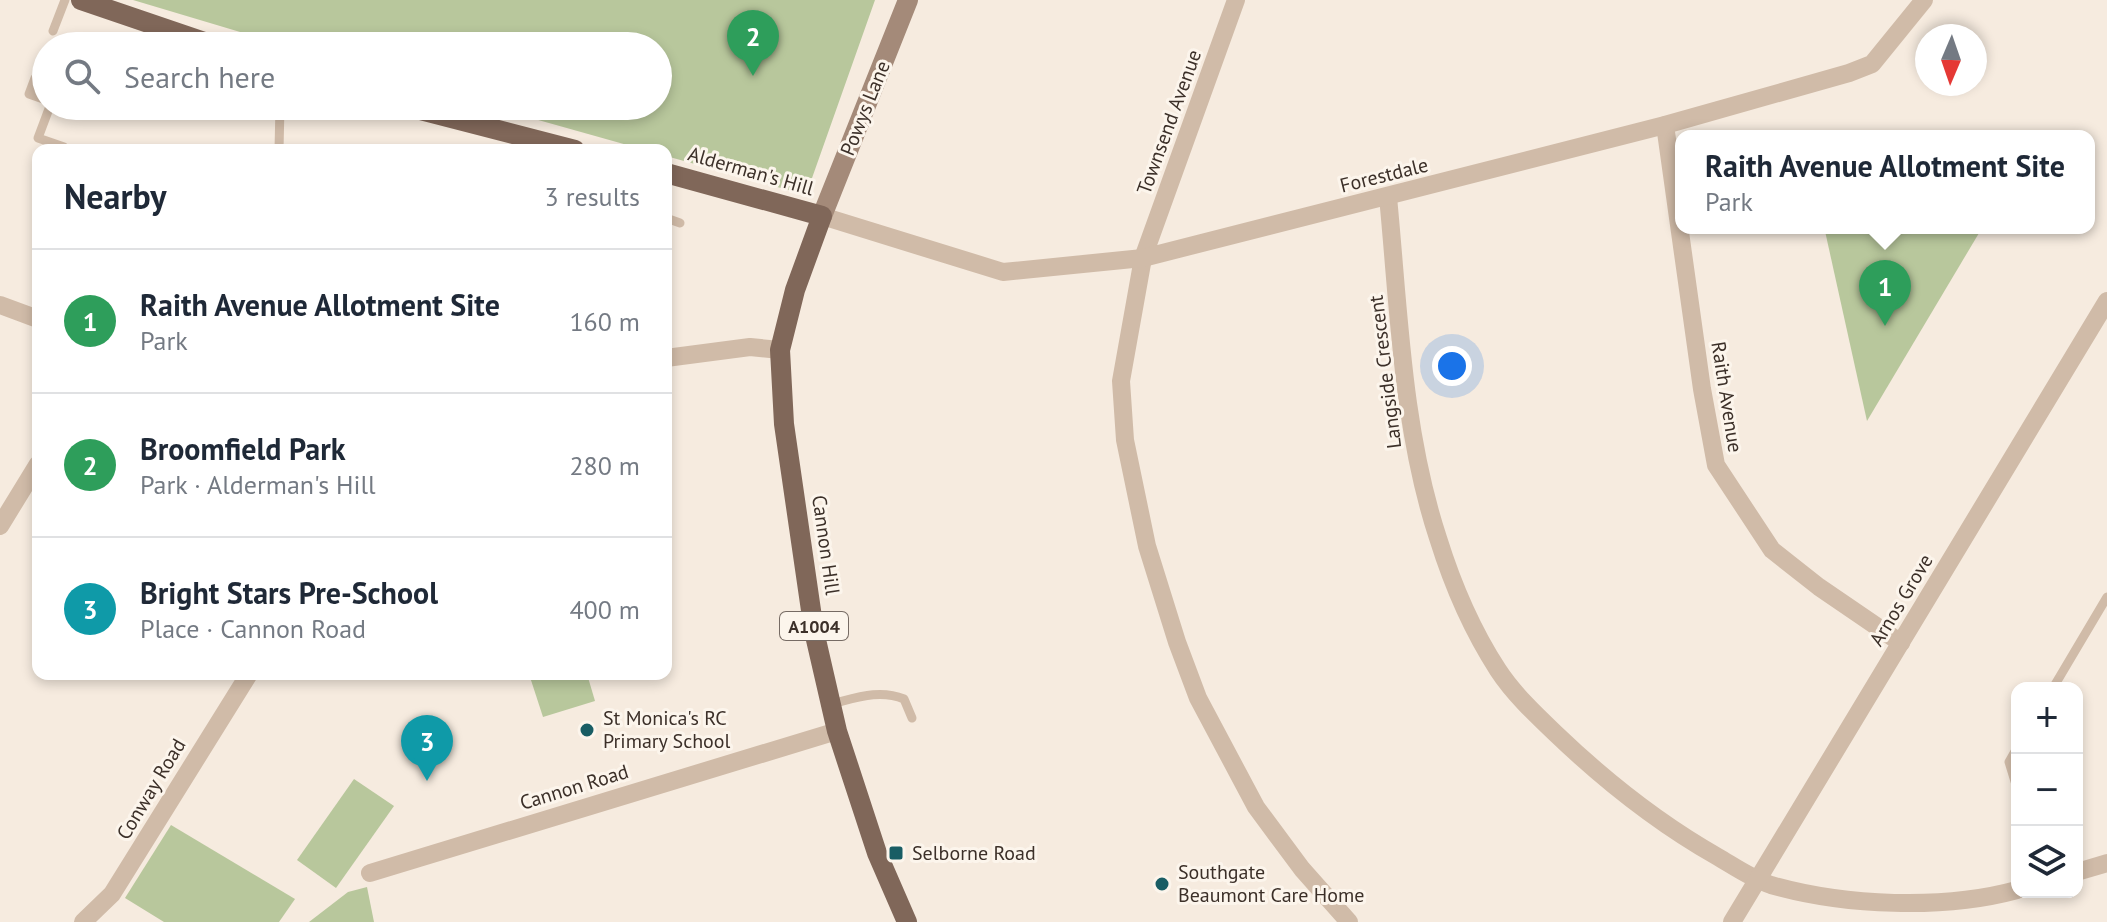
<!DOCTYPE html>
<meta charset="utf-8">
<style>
:root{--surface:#fff;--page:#f2f2f3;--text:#1f2937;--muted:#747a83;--line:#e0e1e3;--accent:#d93025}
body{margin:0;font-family:"PT Sans",sans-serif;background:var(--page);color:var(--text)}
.controls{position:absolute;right:24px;bottom:24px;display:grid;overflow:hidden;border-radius:16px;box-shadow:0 4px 12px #0003}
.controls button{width:72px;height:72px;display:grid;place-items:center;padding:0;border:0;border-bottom:2px solid var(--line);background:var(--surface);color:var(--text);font:40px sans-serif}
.compass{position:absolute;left:1915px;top:24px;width:72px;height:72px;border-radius:50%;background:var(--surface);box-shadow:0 4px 12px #0003;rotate:182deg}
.you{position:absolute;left:1452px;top:366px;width:28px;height:28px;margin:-20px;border:6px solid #fff;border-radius:50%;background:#1a73e8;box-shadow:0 0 0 12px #1a73e833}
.badge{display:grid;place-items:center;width:52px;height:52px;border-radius:50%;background:var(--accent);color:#fff;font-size:26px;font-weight:700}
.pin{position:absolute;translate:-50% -66px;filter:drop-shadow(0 2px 4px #0008)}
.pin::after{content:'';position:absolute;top:42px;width:28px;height:24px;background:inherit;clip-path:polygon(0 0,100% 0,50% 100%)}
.popup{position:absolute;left:1675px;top:130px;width:420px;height:104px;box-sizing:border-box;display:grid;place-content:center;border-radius:16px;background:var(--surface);filter:drop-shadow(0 2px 6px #0005);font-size:26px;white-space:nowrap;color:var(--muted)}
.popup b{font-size:30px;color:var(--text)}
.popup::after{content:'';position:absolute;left:50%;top:100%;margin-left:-16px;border:16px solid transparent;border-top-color:var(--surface)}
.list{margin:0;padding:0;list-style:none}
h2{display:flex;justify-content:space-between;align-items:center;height:104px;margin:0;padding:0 32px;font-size:34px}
h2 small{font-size:26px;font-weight:400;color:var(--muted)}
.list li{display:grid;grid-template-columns:52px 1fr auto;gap:24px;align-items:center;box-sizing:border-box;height:144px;padding:0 32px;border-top:2px solid var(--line)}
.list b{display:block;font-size:30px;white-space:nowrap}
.list p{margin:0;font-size:26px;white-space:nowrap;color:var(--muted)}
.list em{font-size:26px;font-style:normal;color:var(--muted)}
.icon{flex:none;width:44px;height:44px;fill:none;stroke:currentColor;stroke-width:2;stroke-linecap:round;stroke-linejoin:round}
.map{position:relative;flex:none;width:2107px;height:922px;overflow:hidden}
.search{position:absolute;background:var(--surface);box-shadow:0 4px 12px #0003;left:32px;top:32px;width:640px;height:88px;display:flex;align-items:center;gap:20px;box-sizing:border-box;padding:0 28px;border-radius:44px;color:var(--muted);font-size:30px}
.panel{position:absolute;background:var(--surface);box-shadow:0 4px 12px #0003;left:32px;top:144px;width:640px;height:536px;border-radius:16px}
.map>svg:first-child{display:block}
</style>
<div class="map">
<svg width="2107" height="922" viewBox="0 0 2107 922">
<rect width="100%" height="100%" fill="#f6ebdf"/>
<g fill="#b8c79c">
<path d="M133 0H875L806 195 666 156V150H645L488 106H658V46H287Z"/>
<path d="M1837 228H1982L1867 421 1825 231Z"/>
<path d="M529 674H587L595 701 543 717Z"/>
<path d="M354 779 394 806 336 888 297 860Z"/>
<path d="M171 825 295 899 279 922H164L125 898Z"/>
<path d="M367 887 374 922H309L348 892Z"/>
</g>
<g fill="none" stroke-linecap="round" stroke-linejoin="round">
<g stroke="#d0bba8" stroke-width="9">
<path d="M53 31 65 0"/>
<path d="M35 78 29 94 46 100"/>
<path d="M50 106 38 138 64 147"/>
<path d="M279 150 280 106"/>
<path d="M666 218 680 223"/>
<path d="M2053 688 2107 597"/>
<path d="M831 704C856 698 879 689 904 699L912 718"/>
<path d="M2017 748 2009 762 2017 788"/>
</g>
<g stroke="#d0bba8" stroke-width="18">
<path d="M1236 0 1143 258 1121 381 1125 440 1147 546 1177 642 1198 698 1256 807 1302 869 1349 922"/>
<path d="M1665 125 1702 389 1716 465 1772 550 1819 587 1901 643"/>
<path d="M1388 197C1399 310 1402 429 1438 538 1452 583 1472 630 1498 670 1513 693 1535 714 1555 733 1604 780 1658 823 1718 857 1735 867 1752 879 1771 885 1844 906 1944 910 2017 890"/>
<path d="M822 216 1003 272 1143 258 1665 125 1849 73 1872 64 1924 0"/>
<path d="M0 305 38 319"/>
<path d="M666 358 750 347 780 350"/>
<path d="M0 526 38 464"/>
<path d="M2077 872 2107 863"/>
<path d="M370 873 837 731"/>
<path d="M83 922 112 894 249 674"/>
<path d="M1732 922 2107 301"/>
</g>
<path stroke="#a48a79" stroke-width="20" d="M822 216 908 0"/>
<g stroke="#806759" stroke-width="20">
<path d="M81 0 216 46"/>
<path d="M405 106 575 150"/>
<path d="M666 173 822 216 795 290 780 350 784 424 814 631 837 731 877 853 907 922"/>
</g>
</g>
<g fill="#195d64" stroke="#fcf5ec" stroke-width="3">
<circle cx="587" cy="730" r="8"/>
<rect x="888" y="845" width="16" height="16" rx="4"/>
<circle cx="1162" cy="884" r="8"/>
</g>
<g text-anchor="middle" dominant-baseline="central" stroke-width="6" stroke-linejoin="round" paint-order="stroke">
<rect fill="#fcf5ec" stroke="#766b64" stroke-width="2" x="780" y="612" width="68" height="28" rx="6"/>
<g font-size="18" font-weight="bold" fill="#3c3029">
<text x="814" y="626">A1004</text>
</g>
<g font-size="20" fill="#3c3029" stroke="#fcf5ec">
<text transform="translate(865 108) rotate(-68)">Powys Lane</text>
<text transform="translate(1169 122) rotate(-70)">Townsend Avenue</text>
<text transform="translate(751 171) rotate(16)">Alderman's Hill</text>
<text transform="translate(1384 175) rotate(-14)">Forestdale</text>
<text transform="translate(1385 372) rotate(-97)">Langside Crescent</text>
<text transform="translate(1727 397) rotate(81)">Raith Avenue</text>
<text transform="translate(826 545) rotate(82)">Cannon Hill</text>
<text transform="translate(1901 600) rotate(-59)">Arnos Grove</text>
<text transform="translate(574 787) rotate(-17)">Cannon Road</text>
<text transform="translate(151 789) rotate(-59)">Conway Road</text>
</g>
<g font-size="20" fill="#3c3029" stroke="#fcf5ec" text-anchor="start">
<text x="603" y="718">St Monica's RC<tspan x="603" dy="23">Primary School</tspan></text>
<text x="912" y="853">Selborne Road</text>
<text x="1178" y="872">Southgate<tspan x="1178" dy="23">Beaumont Care Home</tspan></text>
</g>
</g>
</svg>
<div class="controls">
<button>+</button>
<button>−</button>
<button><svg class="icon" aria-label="layers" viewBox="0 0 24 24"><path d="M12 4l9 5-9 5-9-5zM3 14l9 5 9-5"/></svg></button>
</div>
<svg class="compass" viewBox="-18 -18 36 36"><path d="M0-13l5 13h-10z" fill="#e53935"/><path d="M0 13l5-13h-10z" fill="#747a83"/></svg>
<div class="you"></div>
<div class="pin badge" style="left:1885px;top:326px;background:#2e9e5b">1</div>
<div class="popup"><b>Raith Avenue Allotment Site</b>Park</div>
<div class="pin badge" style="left:753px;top:76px;background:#2e9e5b">2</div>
<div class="pin badge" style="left:427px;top:781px;background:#0f9aa8">3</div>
<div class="search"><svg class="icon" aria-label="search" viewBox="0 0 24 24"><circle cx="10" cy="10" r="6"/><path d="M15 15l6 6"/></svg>Search here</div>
<section class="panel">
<h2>Nearby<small>3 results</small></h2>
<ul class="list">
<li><span class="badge" style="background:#2e9e5b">1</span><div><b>Raith Avenue Allotment Site</b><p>Park</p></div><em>160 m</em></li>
<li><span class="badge" style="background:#2e9e5b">2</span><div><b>Broomfield Park</b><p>Park · Alderman's Hill</p></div><em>280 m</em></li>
<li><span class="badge" style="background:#0f9aa8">3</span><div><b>Bright Stars Pre-School</b><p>Place · Cannon Road</p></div><em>400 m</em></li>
</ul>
</section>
</div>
